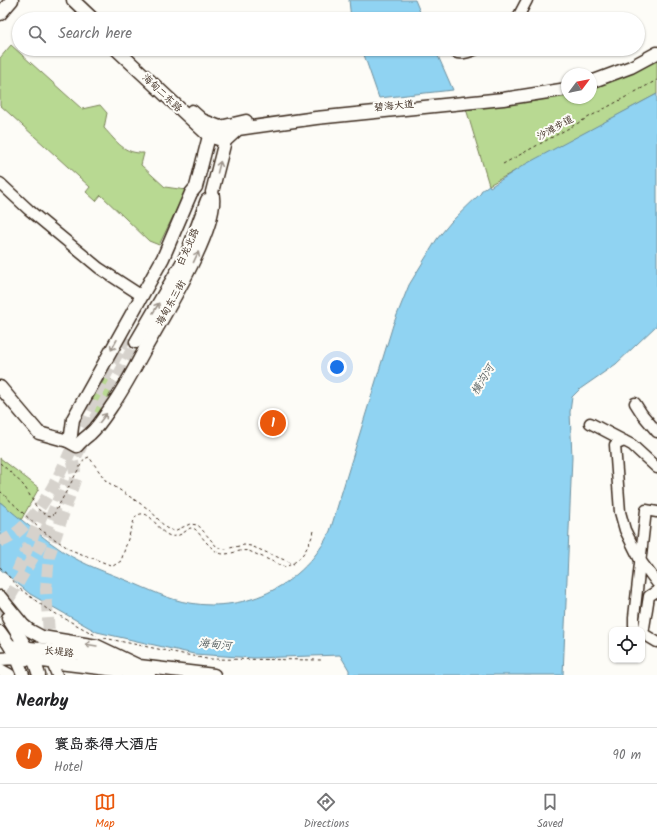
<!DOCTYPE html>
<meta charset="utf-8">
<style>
:root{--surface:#fff;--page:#f6f6f6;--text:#202124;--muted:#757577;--line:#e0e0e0;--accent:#ea580c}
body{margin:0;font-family:Kalam,"LXGW WenKai TC",sans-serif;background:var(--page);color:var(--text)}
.controls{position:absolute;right:12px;bottom:12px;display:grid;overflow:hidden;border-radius:8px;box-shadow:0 1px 3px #0004}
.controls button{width:36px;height:36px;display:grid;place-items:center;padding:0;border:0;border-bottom:1px solid var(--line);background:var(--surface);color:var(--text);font:20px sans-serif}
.compass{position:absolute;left:561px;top:68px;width:36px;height:36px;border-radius:50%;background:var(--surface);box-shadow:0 1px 3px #0004;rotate:58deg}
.you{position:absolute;left:337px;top:367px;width:14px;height:14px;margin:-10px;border:3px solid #fff;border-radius:50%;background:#1a73e8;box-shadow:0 0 0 6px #1a73e833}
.badge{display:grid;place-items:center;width:26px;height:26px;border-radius:50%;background:var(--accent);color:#fff;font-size:13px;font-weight:700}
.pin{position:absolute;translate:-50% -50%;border:2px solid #fff;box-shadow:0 1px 4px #0006}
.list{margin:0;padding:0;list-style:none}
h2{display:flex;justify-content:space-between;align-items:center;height:52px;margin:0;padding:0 16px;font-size:17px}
h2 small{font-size:13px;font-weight:400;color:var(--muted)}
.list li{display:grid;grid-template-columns:26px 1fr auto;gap:12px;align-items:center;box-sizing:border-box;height:56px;padding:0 16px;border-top:1px solid var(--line)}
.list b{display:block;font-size:15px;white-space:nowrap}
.list p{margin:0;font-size:13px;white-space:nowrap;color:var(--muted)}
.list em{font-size:13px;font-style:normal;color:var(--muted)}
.icon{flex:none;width:22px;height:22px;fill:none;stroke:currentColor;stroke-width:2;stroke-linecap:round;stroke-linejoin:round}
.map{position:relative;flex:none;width:657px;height:675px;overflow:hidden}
.search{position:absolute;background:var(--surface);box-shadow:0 1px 3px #0004;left:12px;right:12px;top:12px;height:44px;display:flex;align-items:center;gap:10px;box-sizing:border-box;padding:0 14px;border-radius:22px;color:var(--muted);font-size:15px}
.sheet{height:108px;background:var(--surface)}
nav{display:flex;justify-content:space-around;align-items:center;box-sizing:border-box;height:56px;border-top:1px solid var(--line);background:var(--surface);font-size:11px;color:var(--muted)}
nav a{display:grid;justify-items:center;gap:2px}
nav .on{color:var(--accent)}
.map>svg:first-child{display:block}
</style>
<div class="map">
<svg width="657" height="675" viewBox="0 0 657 675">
<rect width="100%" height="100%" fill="#fdfcf7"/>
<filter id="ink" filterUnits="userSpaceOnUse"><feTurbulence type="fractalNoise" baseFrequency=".025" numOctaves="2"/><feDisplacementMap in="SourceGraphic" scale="8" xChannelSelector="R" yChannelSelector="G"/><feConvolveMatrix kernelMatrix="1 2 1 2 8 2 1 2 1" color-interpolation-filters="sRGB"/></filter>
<g filter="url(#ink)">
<g fill="#b8d992" stroke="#7a8258">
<path d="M11 45 82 109 100 105 107 113 104 128C117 142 124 154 144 153L141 165 165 187 186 190 159 245 149 241 101 195 96 201 86 192 90 187 0 105V58Z"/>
<path d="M657 52V94L489 185 464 102 567 89V98H591V81Z"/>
<path d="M106 376 116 383 98 415 88 407Z"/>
<path d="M0 458 39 488 21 520 0 502Z"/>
</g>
<g fill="#90d3f2" stroke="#6e8f9d">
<path d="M349 0H415L423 19H351Z"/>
<path d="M362 49H435L453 90 379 98Z"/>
<path d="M657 94V325L616 364 580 389 572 397 570 412 572 457 563 675H349V670L340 655 254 658 194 654 97 632 30 594 0 569V502C21 519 41 537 64 552 84 565 106 572 128 581 148 589 169 600 190 603 247 613 305 584 330 531L393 325 409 285 437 239 451 222 481 193V191L489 185 490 187 524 165Z"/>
</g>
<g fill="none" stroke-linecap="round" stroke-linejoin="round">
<g stroke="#d6d2cc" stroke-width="12" stroke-dasharray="12 6" stroke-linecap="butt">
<path d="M0 542C47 524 74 439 95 396 105 376 116 356 127 337"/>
<path d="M17 572 45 508"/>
<path d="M0 614 39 547 66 480"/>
<path d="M50 648 46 590 49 556 76 477 73 462 136 342"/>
</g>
<g stroke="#3b2a1e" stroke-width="13">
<g id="minor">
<path d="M517 19 527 0"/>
<path d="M451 49C458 57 469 52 477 49"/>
<path d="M0 183 29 210 99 268 142 296"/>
<path d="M635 403 642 414 657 432"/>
<path d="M590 423 632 445 657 468"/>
<path d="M624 441 615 445 620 512 625 530 640 560 657 583"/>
<path d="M637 630 634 625V617L646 510 657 512"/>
<path d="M642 633 657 642"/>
<path d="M643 634 649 596 657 591"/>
<path d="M52 663 57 675"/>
</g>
</g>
<g stroke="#3b2a1e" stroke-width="15">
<g id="major">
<path d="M73 0 93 19"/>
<path d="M0 14 12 0"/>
<path d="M591 82 631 67 657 53"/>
<path d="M192 111 202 120 220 127"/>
<path d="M220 127 225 141 209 136 220 127 246 121"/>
<path d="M136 342 186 256 207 200"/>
<path d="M0 387 39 433 68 441 77 446C81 441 85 438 90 434 98 427 105 416 111 407 124 389 134 369 145 349 161 320 223 222 212 192L225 141 238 129 316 118 503 99 567 89"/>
<path d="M68 441 71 435 73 419 163 258 191 193 196 187 209 136 116 49"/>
<path d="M0 597 23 625 29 630 42 637 97 646 139 666 214 675"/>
<path d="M8 618 34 660 16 658 10 646C44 650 90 652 122 665"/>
<path d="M0 632 10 646"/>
<path d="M0 659 16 658 23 675"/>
<path d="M0 670 9 675"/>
<path d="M39 675 34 660 149 674"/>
</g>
</g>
<g stroke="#3b2a1e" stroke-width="1" stroke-dasharray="3 3" stroke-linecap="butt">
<path d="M503 164 657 80"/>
<path d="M0 463C8 470 16 477 23 485 32 495 35 515 52 516L54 514 84 459 89 457 106 481 150 510 166 528 174 531 190 524 198 525 217 547 225 549 244 545 251 546 294 564"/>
<path d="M0 491 41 530 71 550 113 566 121 561 135 517C152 503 158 540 176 536 181 535 186 531 190 528L195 529C202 536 213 554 224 554 233 554 240 549 249 551L285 567C302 561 308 548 314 531"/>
<path d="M0 567 20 589 47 609 97 636"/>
<path d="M104 638 207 659 323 660"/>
</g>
<use href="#minor" stroke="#fdfcf7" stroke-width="10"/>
<use href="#major" stroke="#fdfcf7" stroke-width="12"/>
</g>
<defs><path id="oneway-shaft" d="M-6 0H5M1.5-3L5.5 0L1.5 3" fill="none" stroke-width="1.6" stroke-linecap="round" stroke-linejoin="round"/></defs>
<g stroke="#9c938a">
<use href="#oneway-shaft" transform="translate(219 167) rotate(-76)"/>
<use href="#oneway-shaft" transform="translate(196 257) rotate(-65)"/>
<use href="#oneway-shaft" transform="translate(156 308) rotate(-59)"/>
<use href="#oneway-shaft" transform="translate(114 345) rotate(119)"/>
<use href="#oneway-shaft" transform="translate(103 418) rotate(-52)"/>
<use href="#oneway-shaft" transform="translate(91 645) rotate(-171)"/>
</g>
</g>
<g text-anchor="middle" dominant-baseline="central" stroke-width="4" stroke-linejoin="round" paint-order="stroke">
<g font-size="10" fill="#3b2a1e" stroke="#fdfcf7">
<text transform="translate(162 93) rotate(43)">海甸二东路</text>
<text transform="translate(394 106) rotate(-5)">碧海大道</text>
<text transform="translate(555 128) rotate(-29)">沙滩步道</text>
<text transform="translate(188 247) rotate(-66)">白龙北路</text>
<text transform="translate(171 303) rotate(-61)">海甸东三街</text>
<text transform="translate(59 652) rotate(7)">长堤路</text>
</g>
<g font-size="11" font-style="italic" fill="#545d5e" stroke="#fdfcf7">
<text transform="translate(483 380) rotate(-59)">横沟河</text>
<text transform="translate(215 645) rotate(5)">海甸河</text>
</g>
</g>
</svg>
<div class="controls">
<button><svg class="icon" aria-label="locate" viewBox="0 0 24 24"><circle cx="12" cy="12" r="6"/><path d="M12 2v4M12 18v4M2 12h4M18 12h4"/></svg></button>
</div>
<svg class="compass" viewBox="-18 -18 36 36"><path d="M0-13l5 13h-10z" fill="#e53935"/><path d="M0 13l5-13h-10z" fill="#757577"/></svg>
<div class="you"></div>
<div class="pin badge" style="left:273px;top:423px">1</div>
<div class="search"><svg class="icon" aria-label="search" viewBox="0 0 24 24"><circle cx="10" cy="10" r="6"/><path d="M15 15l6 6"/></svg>Search here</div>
</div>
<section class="sheet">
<h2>Nearby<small></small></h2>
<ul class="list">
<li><span class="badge">1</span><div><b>寰岛泰得大酒店</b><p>Hotel</p></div><em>90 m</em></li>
</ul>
</section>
<nav>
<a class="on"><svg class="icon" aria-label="map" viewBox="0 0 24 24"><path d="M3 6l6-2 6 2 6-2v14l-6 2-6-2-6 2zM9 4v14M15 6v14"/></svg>Map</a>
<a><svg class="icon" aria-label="directions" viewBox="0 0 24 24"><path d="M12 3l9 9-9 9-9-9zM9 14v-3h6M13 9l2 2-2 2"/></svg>Directions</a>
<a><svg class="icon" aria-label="saved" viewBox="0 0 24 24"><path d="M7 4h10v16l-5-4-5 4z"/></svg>Saved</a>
</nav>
